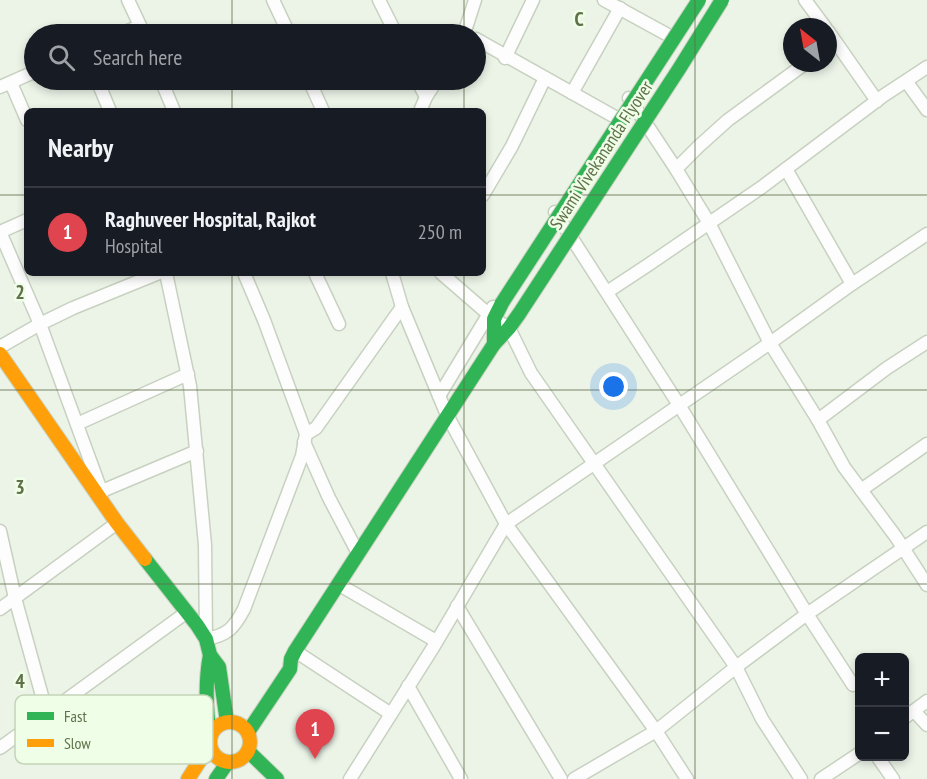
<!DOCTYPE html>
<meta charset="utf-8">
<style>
:root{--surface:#171b24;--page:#20242c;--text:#f1f3f6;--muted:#9ea1a6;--line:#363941;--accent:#929e81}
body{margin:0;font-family:"PT Sans Narrow",sans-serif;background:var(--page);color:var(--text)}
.controls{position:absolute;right:18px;bottom:18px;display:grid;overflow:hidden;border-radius:9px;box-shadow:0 3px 9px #0003}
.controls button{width:54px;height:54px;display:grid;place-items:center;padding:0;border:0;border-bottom:2px solid var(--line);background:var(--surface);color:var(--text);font:30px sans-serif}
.compass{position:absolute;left:783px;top:18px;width:54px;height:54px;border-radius:50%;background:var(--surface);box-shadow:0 3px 9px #0003;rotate:329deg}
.you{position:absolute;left:614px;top:387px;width:21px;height:21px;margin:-15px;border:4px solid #fff;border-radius:50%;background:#1a73e8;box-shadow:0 0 0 9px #1a73e833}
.badge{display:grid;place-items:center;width:39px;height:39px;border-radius:50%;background:var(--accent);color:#fff;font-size:20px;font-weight:700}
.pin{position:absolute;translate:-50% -50px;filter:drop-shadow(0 2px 3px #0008)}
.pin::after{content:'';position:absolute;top:32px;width:21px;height:18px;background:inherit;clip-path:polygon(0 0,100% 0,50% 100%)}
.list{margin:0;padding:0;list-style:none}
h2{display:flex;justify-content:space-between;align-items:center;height:78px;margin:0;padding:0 24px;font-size:26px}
h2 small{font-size:20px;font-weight:400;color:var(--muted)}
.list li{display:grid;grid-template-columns:39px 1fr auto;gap:18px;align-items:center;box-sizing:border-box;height:90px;padding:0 24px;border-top:2px solid var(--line)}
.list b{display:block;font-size:22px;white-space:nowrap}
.list p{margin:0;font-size:20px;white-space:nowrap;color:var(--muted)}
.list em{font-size:20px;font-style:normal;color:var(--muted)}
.icon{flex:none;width:33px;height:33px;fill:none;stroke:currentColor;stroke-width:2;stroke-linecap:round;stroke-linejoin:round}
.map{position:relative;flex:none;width:927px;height:779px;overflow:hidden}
.search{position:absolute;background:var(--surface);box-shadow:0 3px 9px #0003;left:24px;top:24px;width:462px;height:66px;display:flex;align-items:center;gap:15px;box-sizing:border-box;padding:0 21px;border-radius:33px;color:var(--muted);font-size:22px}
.panel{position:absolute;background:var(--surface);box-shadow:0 3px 9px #0003;left:24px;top:108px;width:462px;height:168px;border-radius:9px}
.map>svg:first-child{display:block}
</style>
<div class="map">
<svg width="927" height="779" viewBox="0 0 927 779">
<rect width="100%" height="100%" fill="#ecf4e8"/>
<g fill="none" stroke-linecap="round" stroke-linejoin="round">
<g stroke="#c8d1c0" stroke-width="15">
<g id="street">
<path d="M128 0 144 34"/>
<path d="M273 0 289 34"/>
<path d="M379 0 396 34"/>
<path d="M604 0 668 35"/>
<path d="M805 0 825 27"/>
<path d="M828 31 877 101"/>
<path d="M120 34 140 26"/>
<path d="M464 34 475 0"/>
<path d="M476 39 615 117"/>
<path d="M505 58 533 0"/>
<path d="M97 80 110 111"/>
<path d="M161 80 174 111"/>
<path d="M309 80 323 111"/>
<path d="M417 80 426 97"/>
<path d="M906 81 927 110"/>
<path d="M11 83 27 120"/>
<path d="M0 87 34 72"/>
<path d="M572 93 620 8"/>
<path d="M629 98 676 169 709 223 770 343 818 420 844 467 896 537 927 585"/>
<path d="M420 111 426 97 437 80"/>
<path d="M676 169 699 146 728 120 806 63"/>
<path d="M786 169 852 284"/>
<path d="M483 195 512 146 545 78"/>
<path d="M555 212 679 405 807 614 853 685"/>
<path d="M0 232 40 324 102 493"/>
<path d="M0 232 27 220"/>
<path d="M166 273 190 386 205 545 206 639C228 635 234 628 244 609L302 456 306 434 264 320 244 273"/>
<path d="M315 273 339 324"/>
<path d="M392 273 402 307 447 415 506 524 656 731 687 779"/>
<path d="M441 273 494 319 509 328 531 373 736 667 762 719 801 779"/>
<path d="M607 292 648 265 762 187 883 96 927 67"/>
<path d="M0 347 40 324 73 308 159 273"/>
<path d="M439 396 493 307"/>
<path d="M818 420 887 368 927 342"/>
<path d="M77 424 188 374"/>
<path d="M306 434 316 428 402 307"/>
<path d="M304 442 329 498 358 553"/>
<path d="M861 490 927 444"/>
<path d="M102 491 197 451"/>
<path d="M0 531 15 598 47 714"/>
<path d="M338 584 436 641"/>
<path d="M457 606 561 779"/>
<path d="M0 609 117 523"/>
<path d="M295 651 391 714"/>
<path d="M408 686 461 779"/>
<path d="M914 711 927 725"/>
<path d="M904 718 927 701"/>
<path d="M0 748 187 612"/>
<path d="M877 756 893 779"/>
<path d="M350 779 434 646 506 524 770 343 852 284 927 234"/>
<path d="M574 779 656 731 736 667 807 614 927 532"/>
<path d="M821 779 860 753"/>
</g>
</g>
<g stroke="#c9d2c1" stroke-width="16">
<g id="fast">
<path d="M494 344V319L502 303"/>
<path d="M145 559 197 625 206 639 210 655 219 667 227 722"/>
<path d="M210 655C205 682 206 709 210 736"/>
<path d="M248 732 290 669 291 659 295 651 494 344 509 328 519 314"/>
<path d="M248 751 277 779"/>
<path d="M216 779 228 762"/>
</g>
</g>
<g stroke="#c9d2c1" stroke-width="16">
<g id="slow">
<path d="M0 354 117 523 145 559"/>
<circle cx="230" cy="742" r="20"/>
<path d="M188 779 210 745"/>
</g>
</g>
<use href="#street" stroke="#fcfdfc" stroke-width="12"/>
<use href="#fast" stroke="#30b455" stroke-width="14"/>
<use href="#slow" stroke="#ff9f0a" stroke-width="14"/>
<g stroke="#c9d2c1" stroke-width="16" stroke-linecap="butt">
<g id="fast-bridge">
<path d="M502 303 699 0"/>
<path d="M519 314 679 69 722 0"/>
</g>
</g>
<use href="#fast-bridge" stroke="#30b455" stroke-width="14"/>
</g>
<path fill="none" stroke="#61704a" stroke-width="1.5" stroke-opacity="0.55" d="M232 0V34M464 0V34M695 0V779M232 80V111M464 80V111M0 195H27M483 195H927M232 273V779M464 273V779M0 390H927M0 584H927"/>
<g text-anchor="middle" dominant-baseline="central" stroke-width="5" stroke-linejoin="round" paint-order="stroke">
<g font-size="18" fill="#61704a" stroke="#effee7">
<text transform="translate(601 155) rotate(-57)">Swami Vivekananda Flyover</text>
</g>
</g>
<rect x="15" y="695" width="198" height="69" rx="9" fill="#effee7" stroke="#c4d3b8" stroke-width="1.5"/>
<rect x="27" y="712" width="27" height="8" fill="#30b455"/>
<rect x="27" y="739" width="27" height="8" fill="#ff9f0a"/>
<g font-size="16" fill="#61704a">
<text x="64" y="722">Fast</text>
<text x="64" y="749">Slow</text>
</g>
<g font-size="20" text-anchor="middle" font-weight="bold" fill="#61704a" stroke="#effee7" stroke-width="5" stroke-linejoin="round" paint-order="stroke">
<text x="579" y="26">C</text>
<text x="20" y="299">2</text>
<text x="20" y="494">3</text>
<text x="20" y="688">4</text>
</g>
</svg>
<div class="controls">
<button>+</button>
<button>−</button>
</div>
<svg class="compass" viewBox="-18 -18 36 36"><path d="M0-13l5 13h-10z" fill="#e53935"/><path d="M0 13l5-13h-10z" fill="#9ea1a6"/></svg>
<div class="you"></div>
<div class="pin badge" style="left:315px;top:759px;background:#e0444e">1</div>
<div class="search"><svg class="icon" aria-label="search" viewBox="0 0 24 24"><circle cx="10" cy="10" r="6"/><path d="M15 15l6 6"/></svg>Search here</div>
<section class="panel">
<h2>Nearby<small></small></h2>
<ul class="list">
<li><span class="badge" style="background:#e0444e">1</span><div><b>Raghuveer Hospital, Rajkot</b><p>Hospital</p></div><em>250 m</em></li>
</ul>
</section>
</div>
